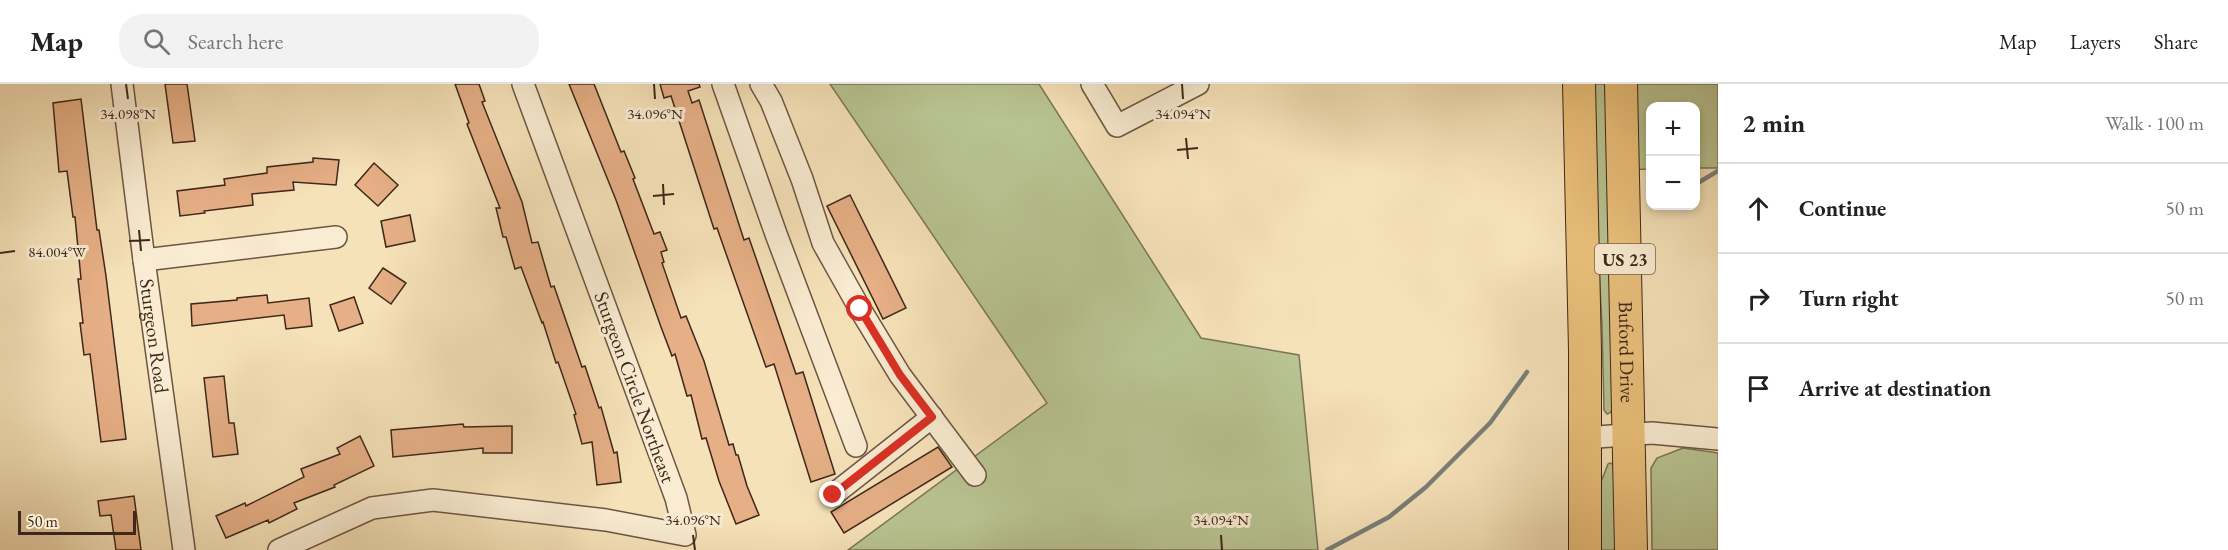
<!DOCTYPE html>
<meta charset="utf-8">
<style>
:root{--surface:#fff;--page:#f2f2f2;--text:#222;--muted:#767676;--line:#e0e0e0}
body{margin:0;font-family:"EB Garamond",serif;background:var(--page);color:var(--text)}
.controls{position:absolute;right:18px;top:18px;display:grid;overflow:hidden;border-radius:12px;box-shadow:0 3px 9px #0003}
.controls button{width:54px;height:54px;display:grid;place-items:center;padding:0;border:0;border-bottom:2px solid var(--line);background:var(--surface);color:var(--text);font:30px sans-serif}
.scale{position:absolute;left:18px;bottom:15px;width:118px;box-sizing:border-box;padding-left:6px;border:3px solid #3e271b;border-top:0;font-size:16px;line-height:21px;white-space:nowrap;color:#3e271b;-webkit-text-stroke:4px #f9ecd2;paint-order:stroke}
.stop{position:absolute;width:18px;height:18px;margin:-14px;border:4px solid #d93025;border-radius:50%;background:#fff}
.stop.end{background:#d93025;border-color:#fff;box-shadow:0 2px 6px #0008}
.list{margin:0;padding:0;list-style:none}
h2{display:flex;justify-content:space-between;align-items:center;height:78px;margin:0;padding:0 24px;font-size:26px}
h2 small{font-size:20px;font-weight:400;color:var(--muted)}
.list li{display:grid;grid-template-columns:39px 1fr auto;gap:18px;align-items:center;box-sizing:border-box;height:90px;padding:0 24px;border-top:2px solid var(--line)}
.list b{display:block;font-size:22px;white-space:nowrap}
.list em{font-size:20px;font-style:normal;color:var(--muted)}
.icon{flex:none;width:33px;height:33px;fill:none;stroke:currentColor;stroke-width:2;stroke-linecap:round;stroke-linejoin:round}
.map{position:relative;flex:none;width:1718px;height:466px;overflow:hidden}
header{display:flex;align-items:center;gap:36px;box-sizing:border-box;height:84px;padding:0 30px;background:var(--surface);border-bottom:2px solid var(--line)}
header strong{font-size:28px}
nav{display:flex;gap:33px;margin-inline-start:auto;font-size:21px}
.search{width:420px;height:54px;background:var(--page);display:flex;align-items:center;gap:15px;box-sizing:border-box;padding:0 21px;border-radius:24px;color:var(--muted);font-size:22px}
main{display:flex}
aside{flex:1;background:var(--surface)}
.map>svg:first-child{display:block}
</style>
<header>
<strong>Map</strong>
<div class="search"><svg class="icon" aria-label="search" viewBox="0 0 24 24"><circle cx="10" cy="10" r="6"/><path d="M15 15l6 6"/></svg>Search here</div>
<nav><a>Map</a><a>Layers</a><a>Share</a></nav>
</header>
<main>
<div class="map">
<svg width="1718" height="466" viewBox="0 0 1718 466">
<rect width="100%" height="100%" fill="#f6e2b9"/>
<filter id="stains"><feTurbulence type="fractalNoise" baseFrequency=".00333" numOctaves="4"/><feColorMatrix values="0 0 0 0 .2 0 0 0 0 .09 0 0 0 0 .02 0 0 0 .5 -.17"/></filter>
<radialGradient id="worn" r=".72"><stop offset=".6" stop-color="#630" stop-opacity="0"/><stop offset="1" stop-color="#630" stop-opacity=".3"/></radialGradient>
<g fill="#b8c492" stroke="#7b7656" stroke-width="1.5">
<path d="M830 0H1039L1201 254 1299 271 1318 466H848L1047 319Z"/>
<path d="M1589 0H1718V84H1696V22H1650V85L1615 86 1620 312 1610 329 1607 330 1604 326 1602 241Z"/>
<path d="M1683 364 1718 369V466H1652L1651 384 1657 374Z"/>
<path d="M1610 379 1613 380 1622 401 1624 466H1600L1601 398 1608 380Z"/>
</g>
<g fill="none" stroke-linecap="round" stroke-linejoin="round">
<g stroke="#79807a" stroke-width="4.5">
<path d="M1696 100 1718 87"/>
<path d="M1662 122H1663"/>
<path d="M1327 466 1389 433 1426 403 1490 339 1527 288"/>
</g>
</g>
<g fill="#e6af86" stroke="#3e271b" stroke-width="1.5">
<path d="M165 0H187L195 57 173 59Z"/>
<path d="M455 0H479L485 17 482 18 522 118 532 159 538 158 551 203 554 202 582 283 585 282 599 324 601 323 614 369 617 368 621 398 597 401 592 358 582 360 574 331 576 330 558 278 556 279 543 238 542 239 521 183 515 185 506 153H503L496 124H500L467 40 469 39Z"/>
<path d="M569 0H594L621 68 624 67 635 94 633 95 654 150 660 148 667 166 661 168 664 178 662 179 681 234 686 232 704 277 729 361 733 360 736 371H738L747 402 759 431 736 440 719 397 706 354 702 355 691 311 687 312 675 270 672 272 661 243 616 116Z"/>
<path d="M660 0H699L700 3 688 7 692 19 699 16 744 156 749 154 796 290 803 288 835 390 811 398 774 280 766 283 717 144 714 145 671 12 664 14Z"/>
<path d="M81 15 97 146H99L106 192 126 355 101 358 90 270 84 271 80 239H83L78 195H81L75 133H73L67 87 59 88 53 19Z"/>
<path d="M313 74 339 76 336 101 293 98 294 106 252 110 253 121 204 127 205 129 180 132 177 107 225 101 224 95 267 89V83L313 78Z"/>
<path d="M374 79 398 101 378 122 355 101Z"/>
<path d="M850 111 906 224 883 235 827 122Z"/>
<path d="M410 131 415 157 386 163 381 137Z"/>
<path d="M383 184 406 199 391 220 369 204Z"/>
<path d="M267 211 268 219 309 214 312 242 286 245 284 231 192 242 191 220 237 216V214Z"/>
<path d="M354 213 363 239 339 247 330 221Z"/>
<path d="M224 292 229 339H234L238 370 213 373 204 294Z"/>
<path d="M463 340 464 343 512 342V369H483V364L393 373 391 346Z"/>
<path d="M360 352 374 382 334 401 335 403 294 419 297 425 269 439 268 436 226 454 216 432 245 419 246 422 304 393 301 385 340 370 337 364Z"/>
<path d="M938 363 952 383 844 449 831 428Z"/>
<path d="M134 412 141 466H116L111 431 100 432 98 417Z"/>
</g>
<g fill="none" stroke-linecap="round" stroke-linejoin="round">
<g stroke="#6c5642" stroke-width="24">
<g id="minor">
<path id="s1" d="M122 0 144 176 184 466"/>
<path d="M723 0 776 150 856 362"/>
<path d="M761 0 771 17 802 95 823 159 860 225 900 291 975 391"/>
<path d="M1092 0 1117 42 1198 0"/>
<path d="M144 176 336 153"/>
<path d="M1584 354 1652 349 1718 355"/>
<path d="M833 411 932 333"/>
<path d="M279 466 372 424 433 416 606 436 685 451 676 414 523 0"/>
</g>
</g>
<g stroke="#3e271b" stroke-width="34">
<g id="highway">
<path d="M1579 0 1585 266V466"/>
<path id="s2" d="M1621 0 1631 466"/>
</g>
</g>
<use href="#minor" stroke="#f9ecd2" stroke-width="21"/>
<use href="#highway" stroke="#ebc17c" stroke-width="32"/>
</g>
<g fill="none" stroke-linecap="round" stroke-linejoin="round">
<path stroke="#d93025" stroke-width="8" d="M833 411 932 333 900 291 860 225"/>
</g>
<path fill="none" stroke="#3e271b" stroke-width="2" d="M126 0 128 15M654 0 655 15M1182 0 1183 15M1186 54 1188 75M1177 66 1198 64M663 100 664 121M653 112 674 110M139 146 141 167M129 157 150 156M0 169 15 167M693 451 695 466M1221 451 1222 466"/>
<g text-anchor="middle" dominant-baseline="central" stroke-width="6" stroke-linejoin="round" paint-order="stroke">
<rect fill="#f9ecd2" stroke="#766252" stroke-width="1.5" x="1595" y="160" width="60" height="30" rx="4.5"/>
<g font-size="18" font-weight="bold" fill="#3e271b">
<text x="1625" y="175">US 23</text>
</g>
<g font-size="20" fill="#3e271b" stroke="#f9ecd2">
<text stroke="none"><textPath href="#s1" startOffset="254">Sturgeon Road</textPath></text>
<text stroke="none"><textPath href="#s2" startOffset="268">Buford Drive</textPath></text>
<text transform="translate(635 303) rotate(70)">Sturgeon Circle Northeast</text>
</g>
</g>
<g font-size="15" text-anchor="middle" fill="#3e271b" stroke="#f9ecd2" stroke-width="6" stroke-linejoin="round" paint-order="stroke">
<text x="128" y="35">34.098°N</text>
<text x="655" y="35">34.096°N</text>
<text x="1183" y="35">34.094°N</text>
<text x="57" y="173">84.004°W</text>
<text x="693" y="441">34.096°N</text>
<text x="1221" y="441">34.094°N</text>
</g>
<rect width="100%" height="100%" filter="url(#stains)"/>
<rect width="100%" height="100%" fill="url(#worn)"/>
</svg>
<div class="controls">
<button>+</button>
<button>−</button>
</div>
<div class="scale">50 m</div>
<div class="stop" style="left:860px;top:225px"></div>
<div class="stop end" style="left:833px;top:411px"></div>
</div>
<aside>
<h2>2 min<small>Walk · 100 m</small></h2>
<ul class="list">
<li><svg class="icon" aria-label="ahead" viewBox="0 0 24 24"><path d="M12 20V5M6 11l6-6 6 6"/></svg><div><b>Continue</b></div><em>50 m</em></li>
<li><svg class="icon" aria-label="right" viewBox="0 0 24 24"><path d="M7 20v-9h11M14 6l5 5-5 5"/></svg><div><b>Turn right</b></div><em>50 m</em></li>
<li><svg class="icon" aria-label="arrive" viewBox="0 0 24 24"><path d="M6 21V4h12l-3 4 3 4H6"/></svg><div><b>Arrive at destination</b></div></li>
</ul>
</aside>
</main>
